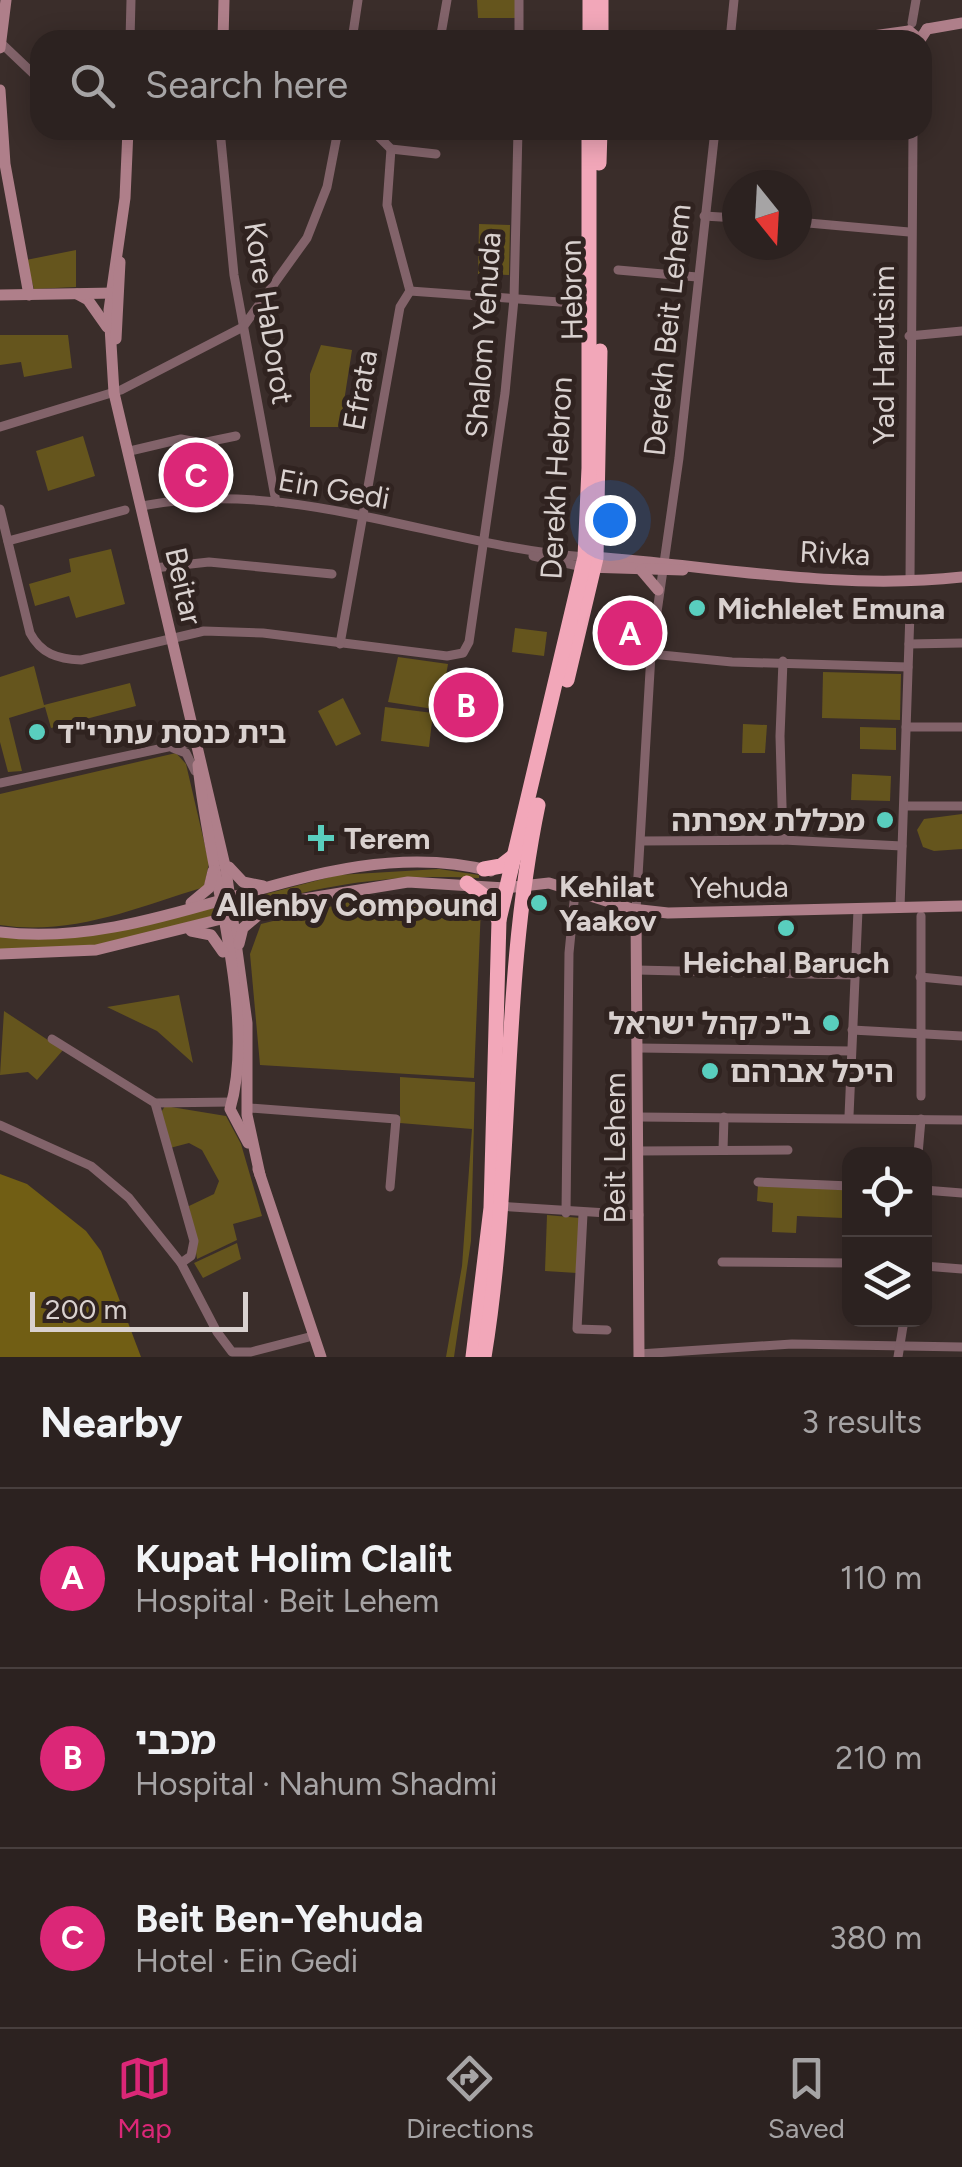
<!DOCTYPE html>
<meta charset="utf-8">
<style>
:root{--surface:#2c2220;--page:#342a29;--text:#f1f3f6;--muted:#a6a4a5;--line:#483f3e;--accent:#db2777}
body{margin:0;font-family:Figtree,"Noto Sans Hebrew",sans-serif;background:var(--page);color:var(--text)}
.controls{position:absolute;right:30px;bottom:30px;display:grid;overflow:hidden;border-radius:20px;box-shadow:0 5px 25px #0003}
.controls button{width:90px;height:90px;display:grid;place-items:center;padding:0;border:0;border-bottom:2px solid var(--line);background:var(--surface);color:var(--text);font:50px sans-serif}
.compass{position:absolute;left:722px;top:170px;width:90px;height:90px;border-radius:50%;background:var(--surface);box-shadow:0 5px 25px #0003;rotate:162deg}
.scale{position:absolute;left:30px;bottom:25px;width:218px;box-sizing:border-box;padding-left:10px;border:5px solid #d9d1cf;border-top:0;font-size:28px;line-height:35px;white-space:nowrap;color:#d9d1cf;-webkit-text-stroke:8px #302320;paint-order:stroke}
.you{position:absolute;left:610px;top:520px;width:35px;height:35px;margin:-25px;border:8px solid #fff;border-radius:50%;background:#1a73e8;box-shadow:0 0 0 15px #1a73e833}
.badge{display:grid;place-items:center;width:65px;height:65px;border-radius:50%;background:var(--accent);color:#fff;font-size:32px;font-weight:700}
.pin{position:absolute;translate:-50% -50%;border:5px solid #fff;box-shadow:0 2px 10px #0006}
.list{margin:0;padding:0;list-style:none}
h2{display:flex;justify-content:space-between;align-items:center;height:130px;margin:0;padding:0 40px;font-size:42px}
h2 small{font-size:32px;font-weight:400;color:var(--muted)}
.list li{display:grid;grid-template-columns:65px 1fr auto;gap:30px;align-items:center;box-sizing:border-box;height:180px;padding:0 40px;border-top:2px solid var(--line)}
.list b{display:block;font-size:38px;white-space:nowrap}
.list p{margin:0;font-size:32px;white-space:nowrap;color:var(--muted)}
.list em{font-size:32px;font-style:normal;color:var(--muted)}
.icon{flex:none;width:55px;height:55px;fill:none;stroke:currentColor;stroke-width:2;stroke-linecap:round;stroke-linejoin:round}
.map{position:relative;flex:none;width:962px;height:1357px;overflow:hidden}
.search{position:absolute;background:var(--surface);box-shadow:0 5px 25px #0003;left:30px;right:30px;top:30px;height:110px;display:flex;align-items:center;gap:25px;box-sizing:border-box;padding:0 35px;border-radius:30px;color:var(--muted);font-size:38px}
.sheet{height:670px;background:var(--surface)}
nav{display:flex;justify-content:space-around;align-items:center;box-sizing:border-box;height:140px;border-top:2px solid var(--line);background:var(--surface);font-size:28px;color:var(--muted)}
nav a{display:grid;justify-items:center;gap:5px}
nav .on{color:var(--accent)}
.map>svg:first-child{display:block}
</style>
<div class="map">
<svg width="962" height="1357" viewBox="0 0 962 1357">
<rect width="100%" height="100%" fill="#3a2d2a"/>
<g fill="#65551d">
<path d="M477 0H515V18H478Z"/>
<path d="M479 224 510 225 509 275 478 274Z"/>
<path d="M76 250V287L34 289 26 260Z"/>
<path d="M0 335H68L72 368 24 377 21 362 0 365Z"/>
<path d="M321 345 352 350 340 427H310V374Z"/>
<path d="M83 436 95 476 48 491 36 451Z"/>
<path d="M111 549 125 604 76 618 69 596 35 606 29 584 71 572 69 559Z"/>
<path d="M515 628 547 632 544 656 512 652Z"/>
<path d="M398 657 448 664 440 710 388 702Z"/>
<path d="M34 666 44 705 130 683 136 706 51 728 45 707 9 718 22 771 8 772 0 742V677Z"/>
<path d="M823 672 901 674 900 720 822 718Z"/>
<path d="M343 698 361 734 336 746 318 711Z"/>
<path d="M385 707 433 713 429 747 381 741Z"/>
<path d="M743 724 767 725 765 753H742Z"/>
<path d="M860 727 896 728V750L860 749Z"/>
<path d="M176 753 186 764 209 863 204 887C136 908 72 936 0 925V794Z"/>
<path d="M852 774 891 776 890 801 851 800Z"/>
<path d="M962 814V849L934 851 923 847 917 830 924 819Z"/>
<path d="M439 869 479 875V878C389 873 322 885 237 910L235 902 338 875Z"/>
<path d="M448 896 476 899 481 906 474 1078 260 1065 250 954 261 924 353 901Z"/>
<path d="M217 905V915L95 946 0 949V936C75 943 144 921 217 905Z"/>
<path d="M179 995 193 1063 157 1031 107 1007Z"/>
<path d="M4 1011 63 1050 37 1080 28 1072 0 1075Z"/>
<path d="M400 1077 475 1082 471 1241 454 1357H446L462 1266 472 1129 400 1123Z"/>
<path d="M165 1106 226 1116 241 1144 262 1216 233 1224 237 1240 197 1259 189 1206 214 1194 219 1181 202 1150 189 1143 170 1148 160 1114Z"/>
<path d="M758 1185 849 1190V1257L842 1256 843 1218 797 1216 796 1233 772 1232 773 1203 757 1201Z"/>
<path d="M547 1215 580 1218 577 1273 545 1271Z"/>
<path d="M237 1243 241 1259 203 1278 194 1263Z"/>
</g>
<path fill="#715e14" d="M0 1174 27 1184 86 1231 101 1251 141 1357H0Z"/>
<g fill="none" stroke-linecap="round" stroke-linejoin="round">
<g stroke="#82636a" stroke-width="9">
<path d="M912 23 916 0"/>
<path d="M130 40 131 0"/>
<path d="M352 40 358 0"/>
<path d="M440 40 447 0"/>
<path d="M519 40V0"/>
<path d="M730 40 734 0"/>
<path d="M1 43 40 80"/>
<path d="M220 130 234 275 276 502"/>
<path d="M372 130 391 149 436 154"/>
<path d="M391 149 387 205 410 291"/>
<path d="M704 216 737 218"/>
<path d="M797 222 909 232"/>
<path d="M618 270 697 277"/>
<path d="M410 291 573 303 589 308"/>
<path d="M909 336 962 331"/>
<path d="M0 427 121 390 243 327 307 238 327 187 338 130"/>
<path d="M130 451 181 439 202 443 236 436"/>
<path d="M142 506C289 476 439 546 585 557"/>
<path d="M0 509 30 633C41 654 58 659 81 660L204 631 263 633 447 656 463 653 469 642 505 393 514 299 518 130"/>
<path d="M8 541 125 510"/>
<path d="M533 556 583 567"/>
<path d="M154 568 209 562 332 574"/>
<path d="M910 581 913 130"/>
<path d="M340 644 400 307 410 291"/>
<path d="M909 644 962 643"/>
<path d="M651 654 732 662 908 667"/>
<path d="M906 727H962"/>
<path d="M173 748 186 753 195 771"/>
<path d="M0 783 196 741"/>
<path d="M904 806H962"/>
<path d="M783 840 780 736 783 661"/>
<path d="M641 841 783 840 902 846"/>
<path d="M900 908 910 612"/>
<path d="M636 910 651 654 679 458 715 130"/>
<path d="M637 970 854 975"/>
<path d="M920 977 962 981"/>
<path d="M852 1030 962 1036"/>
<path d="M52 1039 155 1103 232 1102"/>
<path d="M639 1048 851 1051"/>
<path d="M921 1096V916"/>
<path d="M155 1103 194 1241 191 1256 181 1263"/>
<path d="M250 1108 396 1119 390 1187"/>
<path d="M849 1116 858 910"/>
<path d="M639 1117 962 1120"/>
<path d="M0 1125 91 1166 129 1198 181 1263 217 1332 232 1352H251L313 1336"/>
<path d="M723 1150 724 1117"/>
<path d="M639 1151 788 1150"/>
<path d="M918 1154 921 1119"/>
<path d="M758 1182 850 1186"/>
<path d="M924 1190 962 1193"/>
<path d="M498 1206 639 1215"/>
<path d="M566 1213 569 953 574 902"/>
<path d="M583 1214 577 1329 607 1330"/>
<path d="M722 1262 850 1263"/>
<path d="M924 1266 962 1269"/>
<path d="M639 1354 792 1344 962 1347"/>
<path d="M898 1357 904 1320"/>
</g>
<g stroke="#af7f8a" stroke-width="11">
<path d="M927 29 962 23"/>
<path d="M909 31 920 40 927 29"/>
<path d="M223 40 224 0"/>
<path d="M844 40 909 31"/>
<path d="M0 48 6 0"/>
<path d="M0 90 5 164 29 295"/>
<path d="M128 130 125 198 109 310 114 393 226 870 247 1023V1115L260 1175"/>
<path d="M77 294 88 300 107 327"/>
<path d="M0 295 115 293"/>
<path d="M116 339 120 262"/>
<path d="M593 557C715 566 839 591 962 577"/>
<path d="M586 567 683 570"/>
<path d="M641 570 658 590"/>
<path d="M198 765C207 865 258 1014 230 1109L248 1143"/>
<path d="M229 867 243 882 263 886"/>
<path d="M191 903 209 888 213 871"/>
<path d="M636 910 639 1357"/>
<path d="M191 931 211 935 223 952"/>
<path d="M0 932C166 953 325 828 491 871"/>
<path d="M239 944 243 928 262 912"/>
<path d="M0 954 96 950 298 900 408 882 505 888 549 883 632 909 668 913 962 906"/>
<path d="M258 1169 321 1357"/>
</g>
<g stroke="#f2a7b9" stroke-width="15">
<path d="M601 0V40"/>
<path d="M590 40V0"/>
<path d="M599 163 600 130"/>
<path d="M567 680 596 558 600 351"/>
<path d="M484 869 501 866 514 856"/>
<path d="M467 883 484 896 499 920"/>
<path d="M473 1357 491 1208 499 920 585 557 589 468V130"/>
<path d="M484 1357C514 1174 500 987 538 805"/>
</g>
</g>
<g fill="#59cebe" stroke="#302320" stroke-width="4">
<circle cx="697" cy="608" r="10"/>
<circle cx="37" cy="732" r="10"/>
<circle cx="885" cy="820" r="10"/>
<path d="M316 823h10v10h10v10h-10v10h-10v-10h-10v-10h10z"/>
<circle cx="539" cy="903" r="10"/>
<circle cx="786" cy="928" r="10"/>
<circle cx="831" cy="1023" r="10"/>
<circle cx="710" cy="1071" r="10"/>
</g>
<g text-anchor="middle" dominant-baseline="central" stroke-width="10" stroke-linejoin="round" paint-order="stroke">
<g font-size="30" fill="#d9d1cf" stroke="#302320">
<text transform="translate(571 290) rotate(-91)">Hebron</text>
<text transform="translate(269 313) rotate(81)">Kore HaDorot</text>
<text transform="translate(667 330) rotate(-84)">Derekh Beit Lehem</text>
<text transform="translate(483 335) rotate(-86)">Shalom Yehuda</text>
<text transform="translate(883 355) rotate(-90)">Yad Harutsim</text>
<text transform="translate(360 390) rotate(-80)">Efrata</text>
<text transform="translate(556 478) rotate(-87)">Derekh Hebron</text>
<text transform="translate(334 489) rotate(10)">Ein Gedi</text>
<text transform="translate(835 553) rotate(3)">Rivka</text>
<text transform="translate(184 586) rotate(77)">Beitar</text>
<text transform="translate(739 887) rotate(-1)">Yehuda</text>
<text transform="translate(614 1148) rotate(-90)">Beit Lehem</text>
</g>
<g font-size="30" font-weight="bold" fill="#d9d1cf" stroke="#302320" text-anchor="start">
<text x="717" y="608">Michlelet Emuna</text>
<text x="57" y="732">בית כנסת עתרי"ד</text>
<text x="865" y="820" text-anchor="end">מכללת אפרתה</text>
<text x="344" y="838">Terem</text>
<text x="559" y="886">Kehilat<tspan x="559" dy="34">Yaakov</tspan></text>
<text x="786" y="962" text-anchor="middle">Heichal Baruch</text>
<text x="811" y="1023" text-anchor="end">ב"כ קהל ישראל</text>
<text x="730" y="1071">היכל אברהם</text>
</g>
<g font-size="32" font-weight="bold" fill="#d9d1cf" stroke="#302320">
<text x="357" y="905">Allenby Compound</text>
</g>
</g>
</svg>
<div class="controls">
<button><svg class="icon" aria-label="locate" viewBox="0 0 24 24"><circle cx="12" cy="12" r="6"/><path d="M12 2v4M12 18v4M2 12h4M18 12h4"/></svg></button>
<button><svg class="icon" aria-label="layers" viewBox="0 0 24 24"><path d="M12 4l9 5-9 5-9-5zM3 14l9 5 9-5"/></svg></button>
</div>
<svg class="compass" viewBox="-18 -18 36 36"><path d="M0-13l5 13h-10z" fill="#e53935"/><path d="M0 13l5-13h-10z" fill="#a6a4a5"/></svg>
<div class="scale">200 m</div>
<div class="you"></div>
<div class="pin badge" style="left:630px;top:633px">A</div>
<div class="pin badge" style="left:466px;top:705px">B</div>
<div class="pin badge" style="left:196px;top:475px">C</div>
<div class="search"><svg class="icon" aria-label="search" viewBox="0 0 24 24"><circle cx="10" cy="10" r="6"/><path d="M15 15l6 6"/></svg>Search here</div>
</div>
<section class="sheet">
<h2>Nearby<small>3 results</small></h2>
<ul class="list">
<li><span class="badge">A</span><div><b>Kupat Holim Clalit</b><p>Hospital · Beit Lehem</p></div><em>110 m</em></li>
<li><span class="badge">B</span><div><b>מכבי</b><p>Hospital · Nahum Shadmi</p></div><em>210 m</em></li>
<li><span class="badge">C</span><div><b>Beit Ben-Yehuda</b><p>Hotel · Ein Gedi</p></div><em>380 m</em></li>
</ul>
</section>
<nav>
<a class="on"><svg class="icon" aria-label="map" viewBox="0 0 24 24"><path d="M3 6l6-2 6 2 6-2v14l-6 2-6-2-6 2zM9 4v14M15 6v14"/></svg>Map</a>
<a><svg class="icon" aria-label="directions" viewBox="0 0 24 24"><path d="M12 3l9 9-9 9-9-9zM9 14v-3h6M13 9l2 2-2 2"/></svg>Directions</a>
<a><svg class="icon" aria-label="saved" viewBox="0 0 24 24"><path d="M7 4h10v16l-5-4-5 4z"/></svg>Saved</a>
</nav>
